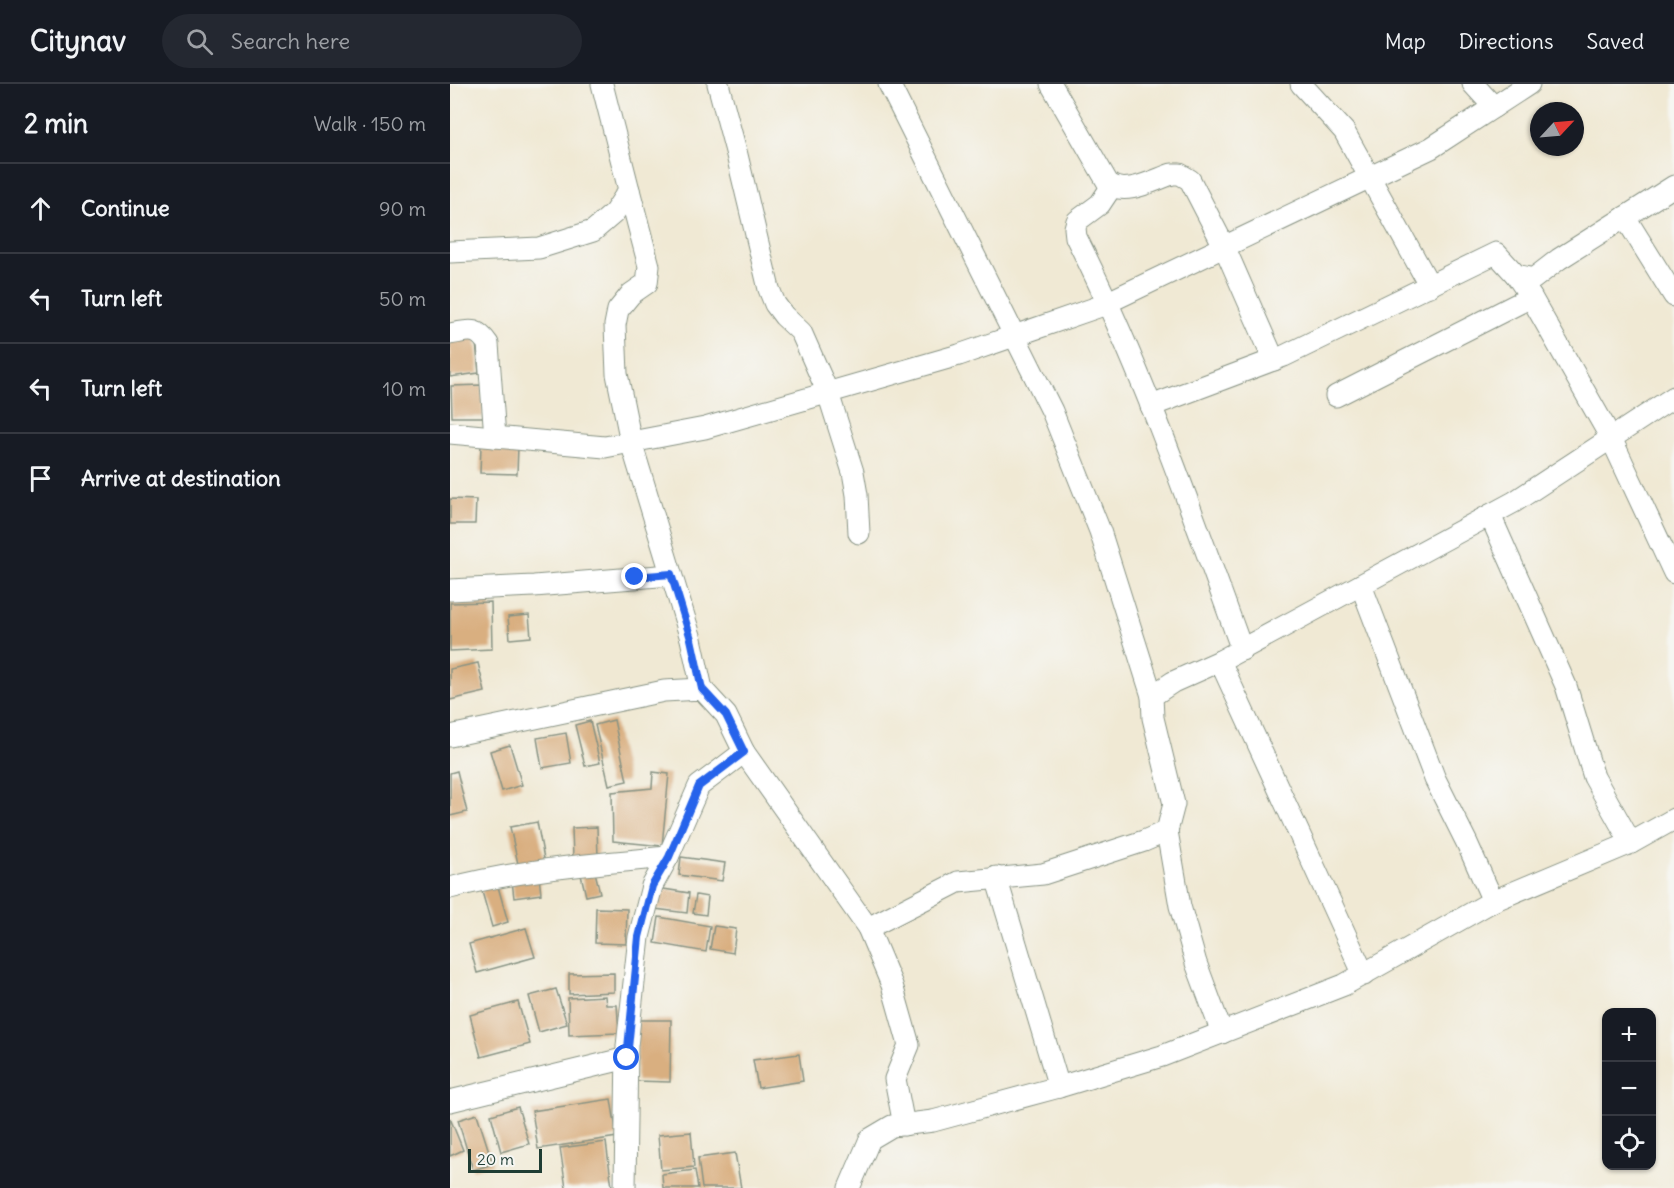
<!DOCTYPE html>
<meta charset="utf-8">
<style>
:root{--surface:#171b24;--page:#242831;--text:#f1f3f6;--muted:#9ea1a6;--line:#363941}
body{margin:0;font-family:Delius,sans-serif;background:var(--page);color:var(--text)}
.controls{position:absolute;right:18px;bottom:18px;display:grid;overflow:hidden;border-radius:12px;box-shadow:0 2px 4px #0004}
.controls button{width:54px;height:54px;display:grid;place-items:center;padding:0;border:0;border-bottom:2px solid var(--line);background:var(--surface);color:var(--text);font:30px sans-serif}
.compass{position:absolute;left:1080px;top:18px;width:54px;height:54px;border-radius:50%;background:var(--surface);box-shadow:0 2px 4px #0004;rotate:64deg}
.scale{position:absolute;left:18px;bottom:15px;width:74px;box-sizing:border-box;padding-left:6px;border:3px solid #1f3d34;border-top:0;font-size:16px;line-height:21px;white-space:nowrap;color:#1f3d34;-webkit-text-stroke:4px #f6f6f2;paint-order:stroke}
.stop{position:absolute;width:18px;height:18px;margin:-14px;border:4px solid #2563eb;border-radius:50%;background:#fff}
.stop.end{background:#2563eb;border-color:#fff;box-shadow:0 2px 6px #0008}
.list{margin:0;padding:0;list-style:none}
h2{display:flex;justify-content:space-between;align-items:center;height:78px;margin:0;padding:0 24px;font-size:26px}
h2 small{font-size:20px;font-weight:400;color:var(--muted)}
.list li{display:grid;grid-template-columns:39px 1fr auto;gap:18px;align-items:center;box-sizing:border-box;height:90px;padding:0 24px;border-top:2px solid var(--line)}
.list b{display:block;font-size:22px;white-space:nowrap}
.list em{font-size:20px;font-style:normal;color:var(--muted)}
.icon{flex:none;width:33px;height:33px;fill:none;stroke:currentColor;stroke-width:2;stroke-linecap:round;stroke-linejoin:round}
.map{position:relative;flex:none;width:1224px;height:1104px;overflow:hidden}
header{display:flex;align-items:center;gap:36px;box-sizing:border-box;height:84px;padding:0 30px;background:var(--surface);border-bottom:2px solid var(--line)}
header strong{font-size:28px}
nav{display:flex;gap:33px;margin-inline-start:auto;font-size:21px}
.search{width:420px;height:54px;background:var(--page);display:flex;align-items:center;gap:15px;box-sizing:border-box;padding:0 21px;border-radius:33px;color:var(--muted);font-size:22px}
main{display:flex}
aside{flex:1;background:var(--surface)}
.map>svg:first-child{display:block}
</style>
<header>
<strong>Citynav</strong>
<div class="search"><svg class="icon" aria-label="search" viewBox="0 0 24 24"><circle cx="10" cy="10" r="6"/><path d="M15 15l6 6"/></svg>Search here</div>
<nav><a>Map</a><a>Directions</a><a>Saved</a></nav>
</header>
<main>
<aside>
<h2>2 min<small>Walk · 150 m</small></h2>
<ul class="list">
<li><svg class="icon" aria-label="ahead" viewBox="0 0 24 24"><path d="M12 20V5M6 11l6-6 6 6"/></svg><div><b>Continue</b></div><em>90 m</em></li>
<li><svg class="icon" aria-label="left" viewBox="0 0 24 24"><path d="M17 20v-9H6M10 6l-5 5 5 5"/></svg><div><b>Turn left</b></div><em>50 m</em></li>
<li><svg class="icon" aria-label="left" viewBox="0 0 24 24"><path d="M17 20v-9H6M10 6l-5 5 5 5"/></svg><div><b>Turn left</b></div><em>10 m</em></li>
<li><svg class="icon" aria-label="arrive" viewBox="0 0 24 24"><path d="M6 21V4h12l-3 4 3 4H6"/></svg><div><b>Arrive at destination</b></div></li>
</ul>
</aside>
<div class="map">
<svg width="1224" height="1104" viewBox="0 0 1224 1104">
<rect width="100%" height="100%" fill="#f6f6f2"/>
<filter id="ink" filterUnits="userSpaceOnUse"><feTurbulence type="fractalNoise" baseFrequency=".0167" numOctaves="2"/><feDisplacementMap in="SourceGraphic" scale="12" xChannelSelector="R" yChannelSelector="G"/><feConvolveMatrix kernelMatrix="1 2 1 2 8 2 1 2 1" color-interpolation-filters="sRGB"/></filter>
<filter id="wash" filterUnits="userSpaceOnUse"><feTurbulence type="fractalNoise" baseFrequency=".008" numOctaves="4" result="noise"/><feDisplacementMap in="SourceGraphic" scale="24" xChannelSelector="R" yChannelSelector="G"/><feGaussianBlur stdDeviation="1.35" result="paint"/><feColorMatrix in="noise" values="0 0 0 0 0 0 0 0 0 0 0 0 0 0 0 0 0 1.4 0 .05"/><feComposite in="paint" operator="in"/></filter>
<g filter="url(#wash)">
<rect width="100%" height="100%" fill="#f0e9d4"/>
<g id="blocks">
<g fill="#d9af80">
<path d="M25 248 29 289 0 293V251Z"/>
<path d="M32 301 33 333H2L1 302Z"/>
<path d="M31 361 68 362 67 390 30 389Z"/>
<path d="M0 415 26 416 25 440H0Z"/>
<path d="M41 518 42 565 0 567V519Z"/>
<path d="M79 531 81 553 60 555 58 533Z"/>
<path d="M28 579 35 608 0 616V585Z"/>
<path d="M164 636 177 697 159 701 145 641Z"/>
<path d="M140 637 150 679 135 682 125 641Z"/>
<path d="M116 649 121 679 92 684 87 654Z"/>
<path d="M60 661 72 701 52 707 40 667Z"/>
<path d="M7 687 17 728 0 732V689Z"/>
<path d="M203 688 219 690 212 762 163 757 162 708 202 704Z"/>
<path d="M87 738 94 775 68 780 60 743Z"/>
<path d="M147 743 148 773 123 774 122 744Z"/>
<path d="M231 773 275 779 272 797 229 791Z"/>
<path d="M145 788 150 809 136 812 131 791Z"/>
<path d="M89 793 91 810 64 814 62 797Z"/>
<path d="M47 799 58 838 42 843 31 804Z"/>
<path d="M207 804 239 809 237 829 205 825Z"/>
<path d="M246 811 258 813 256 831 243 829Z"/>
<path d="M146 824 177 825 176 860 145 859Z"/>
<path d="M209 833 260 842 256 868 205 859Z"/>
<path d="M264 842 286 845 283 869 260 865Z"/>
<path d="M76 844 85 873 27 889 19 860Z"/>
<path d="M164 889V908L119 910V890Z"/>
<path d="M106 905 117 940 89 948 79 912Z"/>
<path d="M155 912 156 921H167L169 949 119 951 118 914Z"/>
<path d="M68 918 80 960 31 973 20 931Z"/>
<path d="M188 936H221L220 998 186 997Z"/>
<path d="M349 970 353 997 308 1004 303 976Z"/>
<path d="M161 1015 167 1053 88 1065 82 1027Z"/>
<path d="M68 1023 79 1060 51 1068 41 1031Z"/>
<path d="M27 1030 43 1080 23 1086 8 1036Z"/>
<path d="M0 1034 13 1066 0 1072Z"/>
<path d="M241 1048 244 1083 211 1086 208 1051Z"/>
<path d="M156 1058 162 1103 116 1104 110 1064Z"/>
<path d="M285 1069 291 1104H252L248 1074Z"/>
<path d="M245 1086 248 1104H213L212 1090Z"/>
</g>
</g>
</g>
<g filter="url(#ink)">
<use href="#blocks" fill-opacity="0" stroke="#889384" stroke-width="1.5"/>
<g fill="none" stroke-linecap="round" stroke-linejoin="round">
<g stroke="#889384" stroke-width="23">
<g id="minor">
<path d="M268 0 287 71 319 205 325 220 334 232 351 248 378 309 403 388 407 411 409 449"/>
<path d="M439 0 602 327 650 447 702 612"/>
<path d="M601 0 658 99C674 113 704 96 722 90H730L740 96 774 162 824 276"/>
<path d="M851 0 894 47 980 202"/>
<path d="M1023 0 1044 23"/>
<path d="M662 102 650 120 627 137 625 144 626 153C693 286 741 426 792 566"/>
<path d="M179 106 199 182 197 199 181 210 168 226 165 241 167 290 181 358 241 555 252 605"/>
<path d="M1175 133 1224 212"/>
<path d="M0 168 89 164 143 147 164 129 179 106 152 0"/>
<path d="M1066 191 1081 213 1161 354 1224 489"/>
<path d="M0 250C19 247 26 242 38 260L45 353"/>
<path d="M886 312 1081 213"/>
<path d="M701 322 834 272 1046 169 1066 191 1083 195 1109 175 1224 102"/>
<path d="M0 349 155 363 255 344 509 271 648 223 981 64 1079 0"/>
<path d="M1040 431 1116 602 1144 693 1181 759"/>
<path d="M911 501 985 695 1017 759 1043 817"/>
<path d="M0 506 84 502 221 491"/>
<path d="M770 577 914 891"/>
<path d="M0 652 214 607 252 605 276 631 294 668 249 702 218 773 202 802 189 853 177 962 175 1104"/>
<path d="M294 668 418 844 442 901 459 961 445 995 454 1041"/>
<path d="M717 747 730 822 746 879 772 949"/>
<path d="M546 793 609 1003"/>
<path d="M0 804C71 785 145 780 218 773"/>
<path d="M418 844 508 798 593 790 694 757 717 747 724 720 703 634 702 612 723 598 770 577 1064 418 1224 313"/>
<path d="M0 1017 177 974"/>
<path d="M399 1104 420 1055 442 1042 483 1037 609 1003 712 972 894 901 1043 817 1181 759 1224 735"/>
</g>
</g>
<use href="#minor" stroke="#fff" stroke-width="21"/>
</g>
</g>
<g fill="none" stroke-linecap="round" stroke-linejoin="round" filter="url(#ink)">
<path stroke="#2563eb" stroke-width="8" d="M177 974 189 853 202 802 219 773 249 702 294 668 276 631 252 605 241 555 221 490 185 493"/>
</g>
</svg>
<div class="controls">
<button>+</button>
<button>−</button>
<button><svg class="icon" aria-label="locate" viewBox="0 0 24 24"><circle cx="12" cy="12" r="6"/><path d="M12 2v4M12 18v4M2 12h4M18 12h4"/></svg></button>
</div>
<svg class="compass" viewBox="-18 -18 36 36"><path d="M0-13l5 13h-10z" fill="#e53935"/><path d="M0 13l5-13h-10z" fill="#9ea1a6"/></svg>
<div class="scale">20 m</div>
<div class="stop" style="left:177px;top:974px"></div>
<div class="stop end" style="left:185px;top:493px"></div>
</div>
</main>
